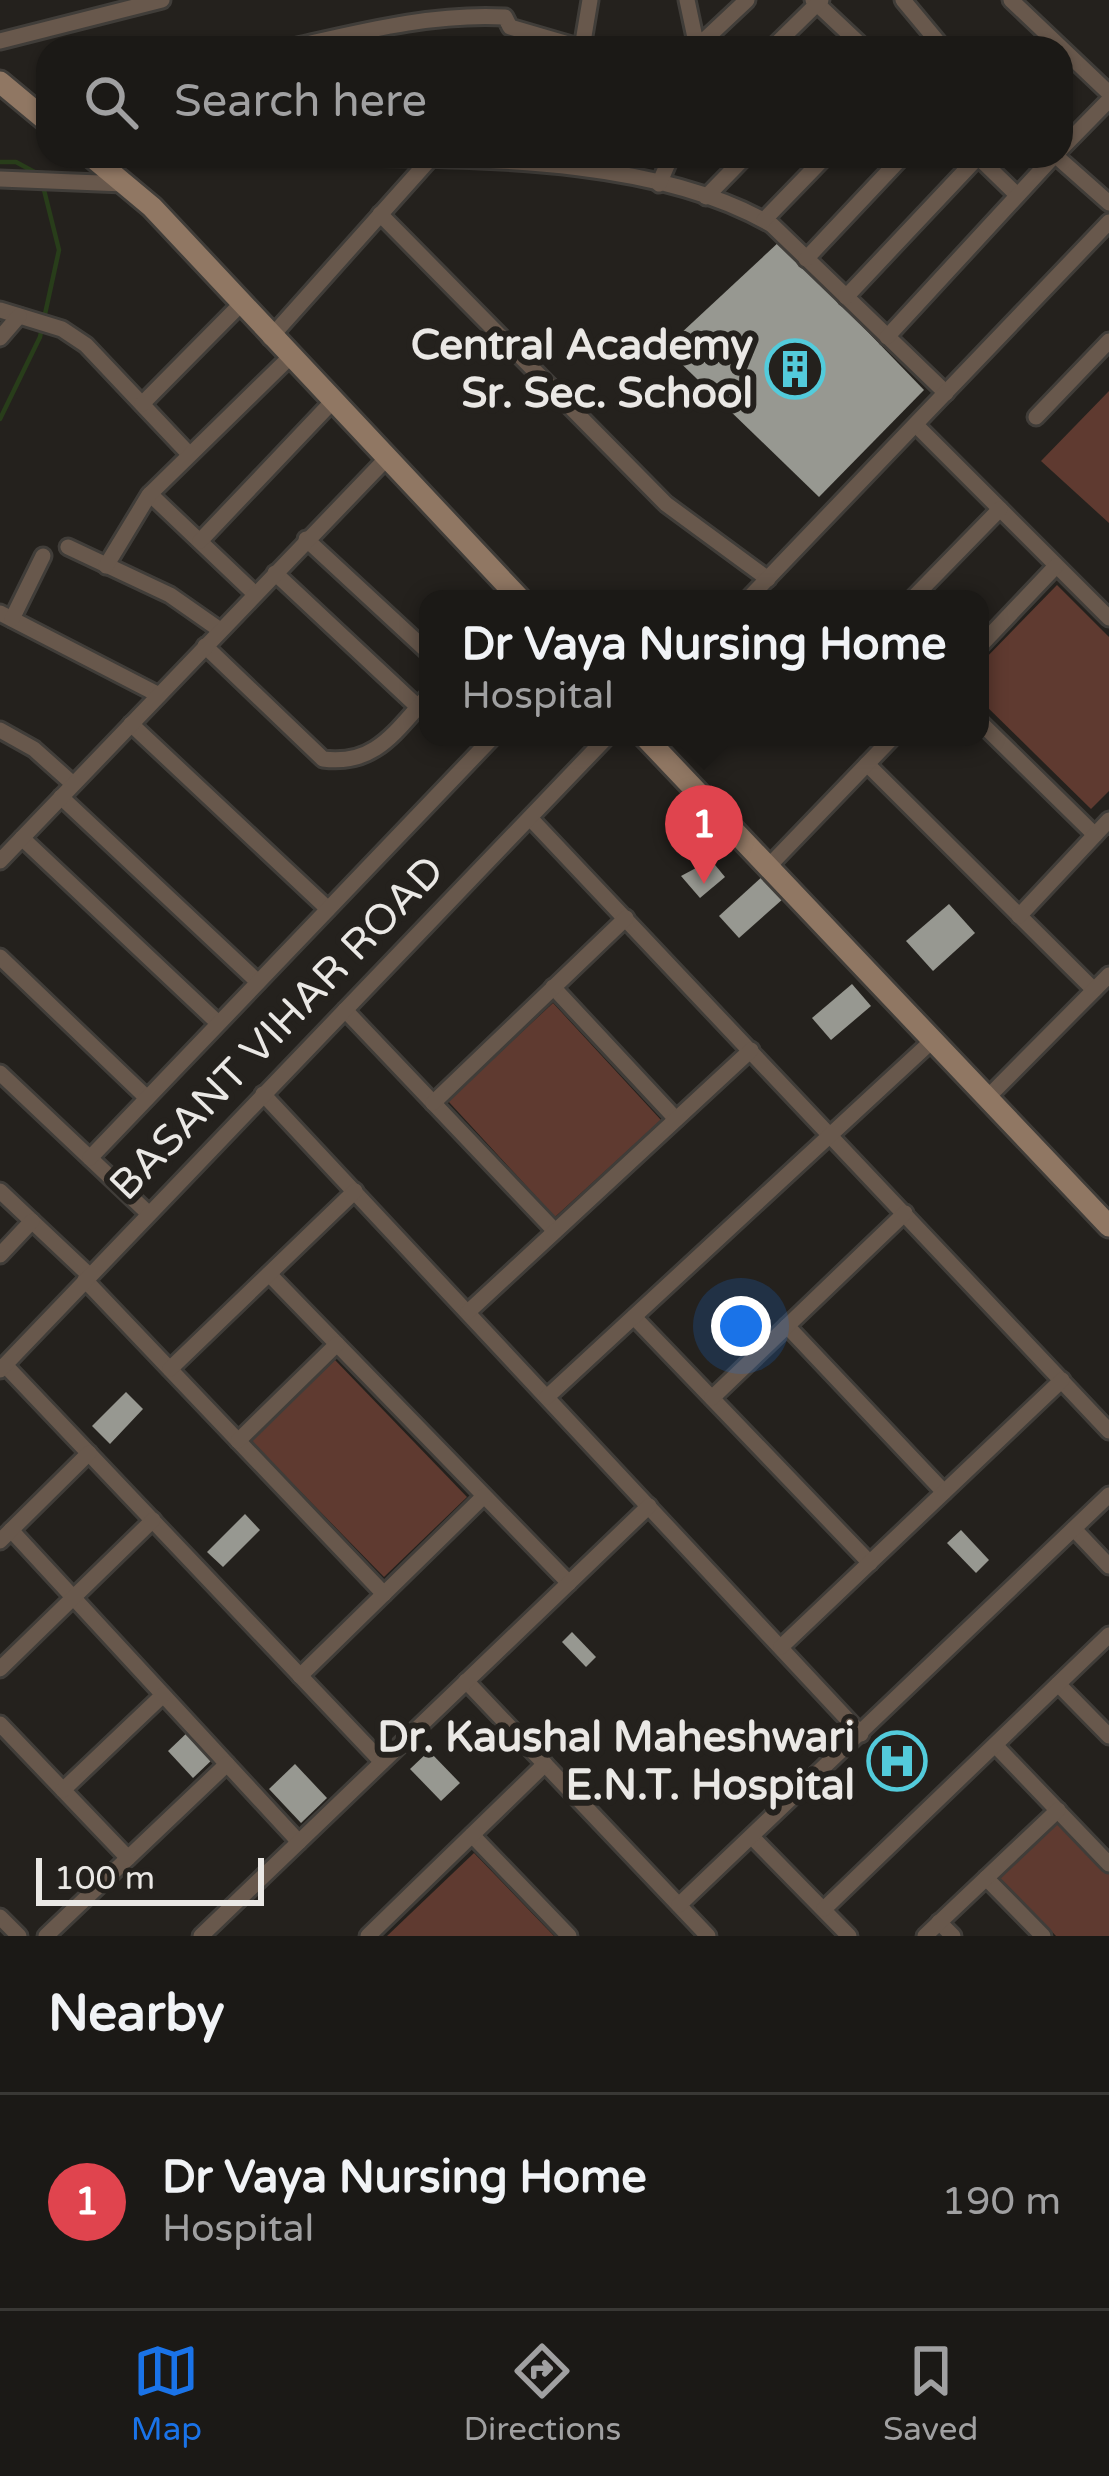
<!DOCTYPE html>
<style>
:root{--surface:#1b1916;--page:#282623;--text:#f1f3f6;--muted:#a0a0a1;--line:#393835;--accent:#1a73e8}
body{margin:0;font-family:"Varela Round",sans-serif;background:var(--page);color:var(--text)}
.scale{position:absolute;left:36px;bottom:30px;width:228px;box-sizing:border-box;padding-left:12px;border:6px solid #eae8e5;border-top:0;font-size:33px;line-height:42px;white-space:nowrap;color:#eae8e5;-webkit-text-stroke:9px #24211d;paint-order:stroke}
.you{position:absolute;left:741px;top:1326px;width:42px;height:42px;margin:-30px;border:9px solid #fff;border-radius:50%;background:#1a73e8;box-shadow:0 0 0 18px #1a73e833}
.badge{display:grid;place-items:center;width:78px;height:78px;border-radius:50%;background:var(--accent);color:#fff;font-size:39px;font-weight:700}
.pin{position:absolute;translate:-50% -99px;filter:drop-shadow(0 3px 6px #0008)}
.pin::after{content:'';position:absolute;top:63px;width:42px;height:36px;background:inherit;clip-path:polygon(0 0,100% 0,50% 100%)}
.popup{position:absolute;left:419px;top:590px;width:570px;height:156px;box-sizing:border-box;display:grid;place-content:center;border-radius:24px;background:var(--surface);filter:drop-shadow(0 3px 9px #0005);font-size:39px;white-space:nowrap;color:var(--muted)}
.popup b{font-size:45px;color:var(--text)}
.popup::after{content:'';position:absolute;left:50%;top:100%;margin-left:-24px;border:24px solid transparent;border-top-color:var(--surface)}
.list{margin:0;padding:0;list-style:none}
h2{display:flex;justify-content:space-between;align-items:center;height:156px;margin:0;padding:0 48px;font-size:51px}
h2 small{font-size:39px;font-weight:400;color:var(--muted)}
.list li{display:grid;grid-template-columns:78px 1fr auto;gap:36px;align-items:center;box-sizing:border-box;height:216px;padding:0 48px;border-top:3px solid var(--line)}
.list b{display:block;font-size:45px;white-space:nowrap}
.list p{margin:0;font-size:39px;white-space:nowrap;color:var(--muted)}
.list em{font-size:39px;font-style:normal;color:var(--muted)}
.icon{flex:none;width:66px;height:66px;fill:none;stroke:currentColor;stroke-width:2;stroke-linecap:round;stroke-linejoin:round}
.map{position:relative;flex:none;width:1109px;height:1936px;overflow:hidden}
.search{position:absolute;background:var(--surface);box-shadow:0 3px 9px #0004;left:36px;right:36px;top:36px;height:132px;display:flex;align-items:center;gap:30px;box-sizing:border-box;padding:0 42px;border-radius:36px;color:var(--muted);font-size:45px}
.sheet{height:372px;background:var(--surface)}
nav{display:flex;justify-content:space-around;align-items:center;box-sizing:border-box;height:168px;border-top:3px solid var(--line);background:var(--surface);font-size:33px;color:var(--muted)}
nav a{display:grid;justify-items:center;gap:6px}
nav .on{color:var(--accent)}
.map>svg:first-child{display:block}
</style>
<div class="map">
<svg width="1109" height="1936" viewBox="0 0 1109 1936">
<rect width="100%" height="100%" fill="#24211d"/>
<g fill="#5f3a30">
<path d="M1109 391V523L1041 461Z"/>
<path d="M1057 585 1109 637V791L1091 809 980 700V664Z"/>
<path d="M553 1003 661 1120 555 1217 448 1101Z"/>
<path d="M335 1360 467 1497 384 1577 251 1441Z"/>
<path d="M1057 1819 1109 1873V1936H1056L998 1876Z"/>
<path d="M474 1853 554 1936H387Z"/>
</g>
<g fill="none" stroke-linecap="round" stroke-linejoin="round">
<g stroke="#283d1a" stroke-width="4.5">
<path d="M0 162H16L40 175"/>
<path d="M0 419 40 337 59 250 43 186"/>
</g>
</g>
<g fill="#979891">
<path d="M780 241 924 390 819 497 665 348Z"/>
<path d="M711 860 725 877 700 898 681 876Z"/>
<path d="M764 875 784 898 739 938 719 916Z"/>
<path d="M949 904 975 933 933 971 906 941Z"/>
<path d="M852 984 871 1006 831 1040 812 1018Z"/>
<path d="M126 1392 143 1409 110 1444 92 1426Z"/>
<path d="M245 1514 260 1530 223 1567 207 1552Z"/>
<path d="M961 1530 989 1560 976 1573 947 1543Z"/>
<path d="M572 1632 596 1657 586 1667 562 1642Z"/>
<path d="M190 1730 215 1757 193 1778 168 1751Z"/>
<path d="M895 1733 921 1763 898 1782 873 1752 877 1748 888 1754 896 1746 889 1738Z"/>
<path d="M429 1751 460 1783 441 1801 410 1769Z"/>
<path d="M295 1764 327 1798 301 1823 269 1789Z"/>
</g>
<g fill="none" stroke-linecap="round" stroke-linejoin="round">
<g stroke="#403d39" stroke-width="21">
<g id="street">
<path d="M687 0 697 47 747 0"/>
<path d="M813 0 864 48"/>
<path d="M903 0 943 48"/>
<path d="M1011 0 1109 93"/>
<path d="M0 41 162 0"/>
<path d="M289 48C360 32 432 13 505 17L510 27 582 48 590 0"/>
<path d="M772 48 821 0"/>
<path d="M1061 149 1109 100"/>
<path d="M297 156C442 160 644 150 772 225L946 393"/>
<path d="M977 156 1017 195"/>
<path d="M1056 156 1109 203"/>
<path d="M0 179 124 184"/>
<path d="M659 184 671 156"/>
<path d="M706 197 746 156"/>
<path d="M380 214 666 504 768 579"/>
<path d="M764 220 826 156"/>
<path d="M806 259 903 156"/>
<path d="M846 297 978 157"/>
<path d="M0 310 62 329 86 345 189 454"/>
<path d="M887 337 1054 156"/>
<path d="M0 338 19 316"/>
<path d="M270 338 430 159"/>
<path d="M142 404 242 303"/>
<path d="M1036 417 1109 341"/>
<path d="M916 425 1109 618"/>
<path d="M150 494 255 594"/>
<path d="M306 539 428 652"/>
<path d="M200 541 332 402"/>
<path d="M68 547 170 595 220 630"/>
<path d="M106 566 149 495 289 358"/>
<path d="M275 573 418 707"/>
<path d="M748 599 1109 222"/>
<path d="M912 599 1000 509"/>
<path d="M0 613 159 695"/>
<path d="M12 619 43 556"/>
<path d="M205 646 323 759C376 766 396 730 428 696"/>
<path d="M980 646 1056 566"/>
<path d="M980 722 1095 835"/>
<path d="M131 724 328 909"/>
<path d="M0 730 34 749 73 784"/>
<path d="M867 764 1094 990"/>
<path d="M61 797 258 982"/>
<path d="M530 818 1109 1431"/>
<path d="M22 838 218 1023"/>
<path d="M0 861 386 459"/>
<path d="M768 867 893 737"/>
<path d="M1019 916 1109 820"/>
<path d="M0 957 147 1098"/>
<path d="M553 987 676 1119"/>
<path d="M345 1010 555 1231"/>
<path d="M0 1073 148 1213"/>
<path d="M263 1094 861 1734"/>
<path d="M987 1098 1109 975"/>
<path d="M433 1103 626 918"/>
<path d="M90 1158 493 737"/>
<path d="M0 1191 89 1275"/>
<path d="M0 1255 32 1221"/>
<path d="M269 1274 569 1583"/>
<path d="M85 1280 384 1594"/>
<path d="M468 1312 751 1050"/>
<path d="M634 1317 870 1563"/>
<path d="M787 1326 944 1492"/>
<path d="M5 1365 382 1762"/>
<path d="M170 1369 355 1191"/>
<path d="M0 1370 607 737"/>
<path d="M547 1397 933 1040"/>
<path d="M712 1398 905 1213"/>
<path d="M238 1441 337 1344"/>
<path d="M1074 1529 1109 1566"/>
<path d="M11 1530 299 1842"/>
<path d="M0 1541 89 1453"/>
<path d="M781 1647 1062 1380"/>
<path d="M0 1669 153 1520"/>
<path d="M300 1676 484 1496"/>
<path d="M466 1681 708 1936"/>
<path d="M1058 1684 1109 1736"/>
<path d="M0 1724 128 1858"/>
<path d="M995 1745 1109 1864"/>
<path d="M63 1790 163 1695"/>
<path d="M472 1835 569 1936"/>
<path d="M752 1837 849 1936"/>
<path d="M986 1878 1043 1936"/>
<path d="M679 1905 1109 1495"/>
<path d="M824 1909 1109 1635"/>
<path d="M0 1917 19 1936"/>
<path d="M939 1922 953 1936"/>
<path d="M46 1936 227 1764"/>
<path d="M201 1936 649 1506"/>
<path d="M368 1936 545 1764"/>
<path d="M925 1936 1058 1810"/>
</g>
</g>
<g stroke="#403d39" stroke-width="27">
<g id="secondary">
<path d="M0 82 48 122"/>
<path d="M91 156 152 207 520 599"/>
<path d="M645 737 1109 1226"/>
</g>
</g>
<use href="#street" stroke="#68584c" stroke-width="15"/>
<use href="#secondary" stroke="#907763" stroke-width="21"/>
</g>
<defs>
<g id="building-ring" transform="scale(3)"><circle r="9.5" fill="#24211d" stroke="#53cbdb" stroke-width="1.5"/><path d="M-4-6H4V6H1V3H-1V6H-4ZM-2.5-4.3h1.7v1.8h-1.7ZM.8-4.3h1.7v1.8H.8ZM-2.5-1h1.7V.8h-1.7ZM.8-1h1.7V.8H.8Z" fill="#53cbdb"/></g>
<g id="hospital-ring" transform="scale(3)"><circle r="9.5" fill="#24211d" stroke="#53cbdb" stroke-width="1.5"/><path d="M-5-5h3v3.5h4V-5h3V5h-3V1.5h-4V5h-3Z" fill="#53cbdb"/></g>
</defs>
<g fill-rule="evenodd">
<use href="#building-ring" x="795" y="369"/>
<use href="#hospital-ring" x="897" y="1761"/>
</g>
<g text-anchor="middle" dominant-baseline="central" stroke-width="12" stroke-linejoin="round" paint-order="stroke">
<g font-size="42" font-weight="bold" fill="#eae8e5" stroke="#24211d" text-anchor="end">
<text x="753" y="345">Central Academy<tspan x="753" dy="48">Sr. Sec. School</tspan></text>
<text x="855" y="1737">Dr. Kaushal Maheshwari<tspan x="855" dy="48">E.N.T. Hospital</tspan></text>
</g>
<g font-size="42" fill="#eae8e5" stroke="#24211d">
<text transform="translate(277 1028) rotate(-46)">BASANT VIHAR ROAD</text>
</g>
</g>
</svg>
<div class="scale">100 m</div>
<div class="you"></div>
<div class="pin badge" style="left:704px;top:884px;background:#e0444e">1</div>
<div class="popup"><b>Dr Vaya Nursing Home</b>Hospital</div>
<div class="search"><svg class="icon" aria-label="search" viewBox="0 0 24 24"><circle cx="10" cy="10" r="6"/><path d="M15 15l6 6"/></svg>Search here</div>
</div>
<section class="sheet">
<h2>Nearby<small></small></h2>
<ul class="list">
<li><span class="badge" style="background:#e0444e">1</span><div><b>Dr Vaya Nursing Home</b><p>Hospital</p></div><em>190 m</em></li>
</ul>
</section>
<nav>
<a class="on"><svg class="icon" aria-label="map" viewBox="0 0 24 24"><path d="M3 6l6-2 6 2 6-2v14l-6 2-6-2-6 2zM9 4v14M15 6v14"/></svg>Map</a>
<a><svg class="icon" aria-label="directions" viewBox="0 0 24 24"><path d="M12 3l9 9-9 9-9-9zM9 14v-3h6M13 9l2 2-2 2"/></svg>Directions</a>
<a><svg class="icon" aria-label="saved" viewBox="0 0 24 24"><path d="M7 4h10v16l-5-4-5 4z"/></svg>Saved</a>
</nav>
